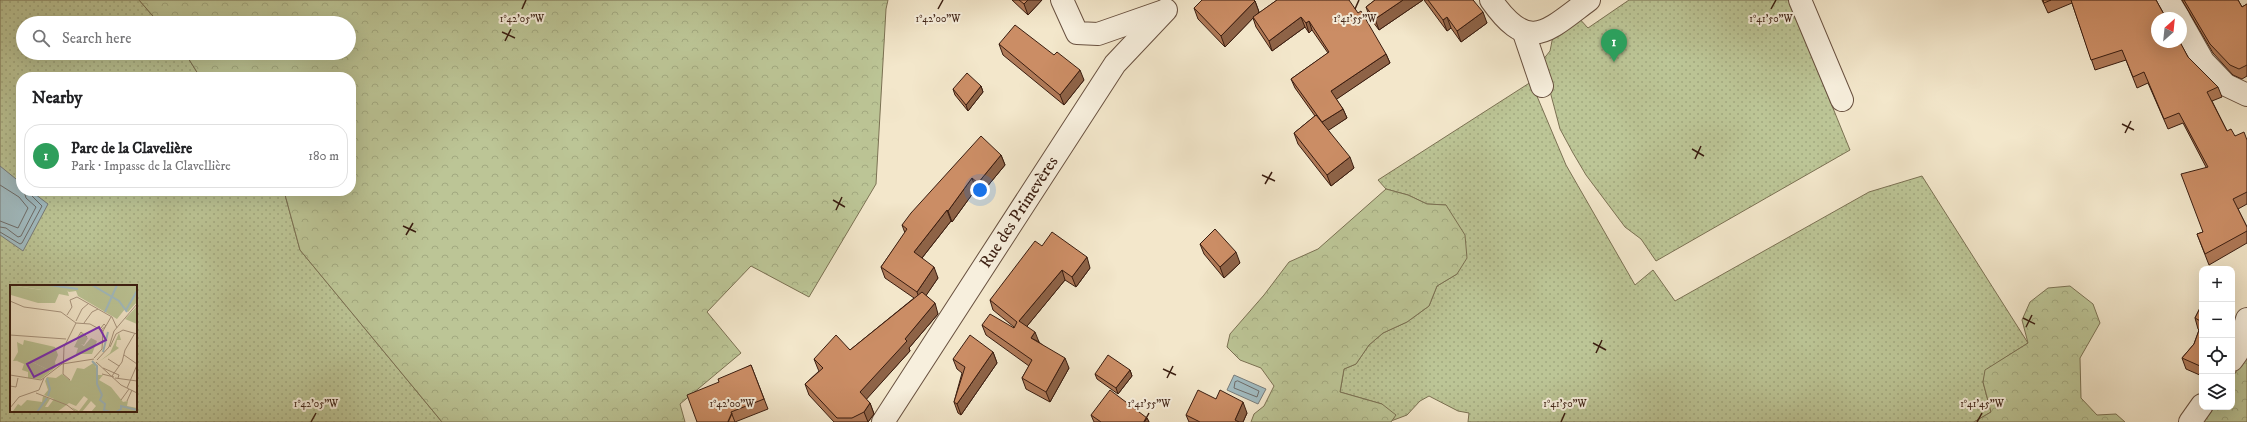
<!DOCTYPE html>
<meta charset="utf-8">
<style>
:root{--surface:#fff;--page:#f6f6f6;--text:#202124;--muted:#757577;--line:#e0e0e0;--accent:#8f2418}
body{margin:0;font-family:"IM FELL DW Pica",serif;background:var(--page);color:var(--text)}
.controls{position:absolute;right:12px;bottom:12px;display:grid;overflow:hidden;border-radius:8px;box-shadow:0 4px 16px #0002}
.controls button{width:36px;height:36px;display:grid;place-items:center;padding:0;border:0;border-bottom:1px solid var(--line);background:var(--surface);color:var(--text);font:20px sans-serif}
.compass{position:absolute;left:2151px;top:12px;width:36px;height:36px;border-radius:50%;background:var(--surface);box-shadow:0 4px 16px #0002;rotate:27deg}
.you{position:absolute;left:980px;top:190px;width:14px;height:14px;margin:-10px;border:3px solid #fff;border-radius:50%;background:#1a73e8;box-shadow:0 0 0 6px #1a73e833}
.badge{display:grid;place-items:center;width:26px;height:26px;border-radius:50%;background:var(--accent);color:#fff;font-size:13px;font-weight:700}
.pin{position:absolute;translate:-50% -33px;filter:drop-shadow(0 1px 2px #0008)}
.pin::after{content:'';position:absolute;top:21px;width:14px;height:12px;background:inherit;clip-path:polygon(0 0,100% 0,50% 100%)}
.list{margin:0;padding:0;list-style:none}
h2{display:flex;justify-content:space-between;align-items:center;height:52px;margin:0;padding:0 16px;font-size:17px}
h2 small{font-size:13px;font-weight:400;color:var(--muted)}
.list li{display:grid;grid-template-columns:26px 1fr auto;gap:12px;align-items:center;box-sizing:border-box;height:64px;margin:0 8px 8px;padding:0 8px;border:1px solid var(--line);border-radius:16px}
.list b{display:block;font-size:15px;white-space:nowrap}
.list p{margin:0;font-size:13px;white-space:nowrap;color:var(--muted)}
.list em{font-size:13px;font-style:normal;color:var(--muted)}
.icon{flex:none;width:22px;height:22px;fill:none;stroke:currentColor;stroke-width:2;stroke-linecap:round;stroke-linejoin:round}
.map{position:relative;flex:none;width:2247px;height:422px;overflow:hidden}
.search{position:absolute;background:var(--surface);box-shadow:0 4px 16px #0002;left:16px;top:16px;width:340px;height:44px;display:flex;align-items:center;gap:10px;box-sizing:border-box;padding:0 14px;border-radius:22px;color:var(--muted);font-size:15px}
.panel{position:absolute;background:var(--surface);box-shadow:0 4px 16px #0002;left:16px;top:72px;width:340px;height:124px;border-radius:16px}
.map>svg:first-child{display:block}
</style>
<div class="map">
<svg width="2247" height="422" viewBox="0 0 2247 422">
<defs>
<pattern id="grass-dots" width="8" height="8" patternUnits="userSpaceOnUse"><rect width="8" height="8" fill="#bcc596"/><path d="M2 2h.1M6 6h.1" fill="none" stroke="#a2a980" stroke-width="1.8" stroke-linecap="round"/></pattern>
<pattern id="forest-crowns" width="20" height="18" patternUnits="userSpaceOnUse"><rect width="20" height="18" fill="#bcc596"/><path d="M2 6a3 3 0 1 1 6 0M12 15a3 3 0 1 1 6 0" fill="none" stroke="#a2a980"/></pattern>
</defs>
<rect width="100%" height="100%" fill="#f3e7cb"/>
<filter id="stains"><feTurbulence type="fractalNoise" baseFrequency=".005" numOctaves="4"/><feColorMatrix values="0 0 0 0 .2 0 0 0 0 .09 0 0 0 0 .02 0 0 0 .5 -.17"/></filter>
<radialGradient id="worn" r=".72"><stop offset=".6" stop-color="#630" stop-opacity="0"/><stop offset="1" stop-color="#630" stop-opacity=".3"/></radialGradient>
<g fill="url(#grass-dots)" stroke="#7b7153" fill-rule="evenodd">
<path d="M0 0H139L159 23H23V53H185L200 77H21V191H284L300 250 442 422H0ZM11 286H136V411H11Z"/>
<path d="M1629 0H1789L1850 150 1656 261 1641 239 1625 227 1586 175 1573 153 1560 129 1542 61 1550 51 1553 36 1577 16 1588 28Z"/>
<path d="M1531 82 1566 165 1635 285 1653 270 1675 301 1869 192 1922 176 2028 343 1986 370 1983 382 1991 412 1974 422H1468L1469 413 1458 411 1429 396 1420 401 1407 415 1391 421 1382 404 1340 392 1344 369 1356 364 1369 345 1383 333 1407 322 1429 306 1437 286 1457 274 1446 205 1427 204 1408 195 1386 189 1378 180Z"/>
</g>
<g fill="url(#forest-crowns)" stroke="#7b7153">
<path d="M139 0H888L886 9 876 184 809 297 751 266 707 312 741 353 680 404 685 422H442L300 250 284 191H351V77H200L185 53H349V23H159Z"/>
<path d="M1386 189 1408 195 1427 204 1446 205 1465 235 1467 258 1457 274 1437 286 1429 306 1407 322 1383 333 1369 345 1356 364 1344 369 1340 392 1382 404 1396 415 1391 422H1251L1254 414 1264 406 1274 386 1261 368 1240 360 1227 347 1230 334 1264 295 1289 262 1318 249Z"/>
<path d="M2070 286 2093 304 2100 323 2080 358 2081 398 2097 415 2116 414 2125 422H1974L1991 412 1983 382 1985 370 2028 343 2022 320 2030 302 2048 288Z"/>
<path d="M2247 345V422H2199L2211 407H2232V379L2239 366Z"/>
</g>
<g fill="#a1bcc2" stroke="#787c7b">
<path d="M0 166 21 183V191H31L48 204 23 251 0 235Z"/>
<path d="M1234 375 1266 389 1258 404 1227 390Z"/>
</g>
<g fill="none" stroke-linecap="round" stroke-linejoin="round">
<g stroke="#6e6c69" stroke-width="1">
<path d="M0 185 19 197 28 208 18 228 0 221"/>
<path d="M0 227 6 228 18 237 21 236 36 207 26 198 24 191"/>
<path d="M0 232 20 244 22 243 42 206 31 195 29 191"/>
<path d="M1238 381 1259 391 1257 397 1234 388 1235 382Z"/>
</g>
<g stroke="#68503f" stroke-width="24">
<g id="street">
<path d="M1062 0 1077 33 1098 34 1164 11"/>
<path d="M1491 0C1529 54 1546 32 1589 0"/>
<path d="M1800 0 1842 100"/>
<path d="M2168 0 2179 18"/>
<path d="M2181 22 2203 61 2226 85 2247 95"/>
<path d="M1524 33 1542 86"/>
<path d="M2232 360 2237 353 2247 319"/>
<path id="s1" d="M883 422 1115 64 1166 10"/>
<path d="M2190 422 2202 405"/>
</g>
</g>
<use href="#street" stroke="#f7efdd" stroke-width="22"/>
</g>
<g fill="#af7957" stroke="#3a1d10">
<path d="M1012 0H1042L1028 15Z"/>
<path d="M1277 0 1386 54 1390 63 1336 99 1343 109 1347 118 1328 130 1354 168 1331 186 1298 144 1294 133 1315 116 1295 88 1291 79 1328 53 1312 30 1309 33 1305 27 1272 51 1256 27 1253 18 1225 47 1198 19 1194 8 1255 1 1259 12 1255 16Z"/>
<path d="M1375 0H1423L1379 30 1370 18 1366 7Z"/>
<path d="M1424 0H1473L1487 23 1461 42 1451 28 1447 31Z"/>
<path d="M2042 0H2156L2188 57 2218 87 2222 97 2212 101 2227 131 2235 136 2247 140V204L2238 209 2247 227V243L2209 265 2197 234 2203 232 2206 167 2183 123 2168 129 2148 83 2137 88 2126 60 2095 70 2072 3 2048 13Z"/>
<path d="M2182 0H2238L2242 7 2247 4V76L2242 79 2233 75 2213 53Z"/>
<path d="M999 44 1084 80 1064 105 1003 55Z"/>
<path d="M981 86 983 92 968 111 955 95 953 89Z"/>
<path d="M1001 155 1005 165 981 194 976 189 952 222 951 221 922 258 938 278 926 295 938 314 909 348 910 351 866 399 870 403 874 414 868 422H834L809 395 805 384 819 371 818 369 814 359 850 350 914 298 885 278 881 267 905 233 902 225Z"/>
<path d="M1200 244 1240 263 1224 278 1204 254Z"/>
<path d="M1042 246 1090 268 1076 287 1065 280 1027 326 1039 342 1069 368 1050 402 1026 389 1022 378 1029 366 986 335 982 325 1014 328V327L993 310 990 300Z"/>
<path d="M2202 304V376L2186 369 2182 358 2194 344 2199 330 2198 329 2195 318Z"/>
<path d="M993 352 997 363 961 415 958 413 954 402 962 373 957 369 953 359Z"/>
<path d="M751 365 768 409 735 422H697L719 382Z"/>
<path d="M1130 370 1132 376 1118 394 1097 379 1095 374Z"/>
<path d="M1216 399 1247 413 1243 422H1189L1186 415Z"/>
<path d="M1091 415 1147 418 1149 422H1094Z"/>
</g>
<g fill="#8e6347" stroke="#3a1d10">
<path d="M1028 0H1042L1028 15 1024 4Z"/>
<path d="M1403 0H1423L1379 30 1375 19Z"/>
<path d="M1255 1 1259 12 1225 47 1221 36Z"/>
<path d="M1483 12 1487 23 1461 42 1457 31Z"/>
<path d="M1301 17 1305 27 1272 51 1269 41Z"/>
<path d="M1447 17 1451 28 1447 31 1443 20Z"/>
<path d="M1309 21 1312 30 1309 33 1306 23Z"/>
<path d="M1386 54 1390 63 1334 101 1331 91Z"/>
<path d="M1080 70 1084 80 1064 105 1060 95Z"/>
<path d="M981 86 983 92 968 111 966 105Z"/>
<path d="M1343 109 1347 118 1326 132 1322 122Z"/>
<path d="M1001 155 1005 165 981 194 978 183Z"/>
<path d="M1350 157 1354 168 1331 186 1327 175Z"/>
<path d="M972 178 976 189 952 222 948 211Z"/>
<path d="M947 210 951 221 918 263 914 252Z"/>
<path d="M1236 252 1240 263 1224 278 1220 267Z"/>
<path d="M1087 257 1090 268 1076 287 1072 277Z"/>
<path d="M934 267 938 278 921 303 917 292Z"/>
<path d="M1062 270 1065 280 1023 331 1019 321Z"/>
<path d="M935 303 938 314 909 348 910 351 864 402 860 392Z"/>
<path d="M1035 332 1039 342 1031 338Z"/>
<path d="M993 352 997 363 961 415 957 404Z"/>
<path d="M1065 358 1069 368 1050 402 1046 392Z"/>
<path d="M1130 370 1132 376 1118 394 1116 388Z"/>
<path d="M1243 402 1247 413 1243 422H1236L1235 420Z"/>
<path d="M870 403 874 414 868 422 864 412Z"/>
<path d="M1147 418 1149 422H1144Z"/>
</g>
<g fill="#cb8d65" stroke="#3a1d10">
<path d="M1019 0H1028L1024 4Z"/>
<path d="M1202 0H1254L1255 1 1221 36 1194 8Z"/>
<path d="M1277 0H1349L1358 13 1361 11 1386 54 1331 91 1343 109 1322 122 1291 79 1329 52 1309 21 1306 23 1301 17 1269 41 1253 17Z"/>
<path d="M1375 0H1403L1375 19 1366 7Z"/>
<path d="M1428 0H1473L1483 12 1457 31 1447 17 1443 20Z"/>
<path d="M2043 0H2051L2044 3Z"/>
<path d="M2071 0H2156L2166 18H2157V42H2180L2188 57 2218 87 2207 92 2227 131 2231 129 2235 136 2244 132 2247 140V192L2233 199 2247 227V231L2205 254 2197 234 2203 232 2181 174 2208 167 2179 113 2164 119 2144 72 2133 77 2122 50 2091 60Z"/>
<path d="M2184 0H2238L2242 7 2247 4V65L2239 69 2230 65 2210 44Z"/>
<path d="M1015 25 1054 55 1057 52 1080 70 1060 95 999 44Z"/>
<path d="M967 73 981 86 966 105 953 89Z"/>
<path d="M1316 115 1350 157 1327 175 1294 133Z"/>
<path d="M981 136 1001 155 978 183 972 178 948 211 947 210 914 252 934 267 917 292 881 267 907 229 902 225 911 213Z"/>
<path d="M1215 229 1236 252 1220 267 1200 244Z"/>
<path d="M1052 232 1087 257 1072 277 1062 270 1019 321 1035 332 1031 338 1065 358 1046 392 1022 378 1032 360 982 325 990 314 1014 328 1017 322 990 300 1035 241 1042 246Z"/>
<path d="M922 292 935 303 905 339 907 341 860 392 870 403 864 412 852 418H837L805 384 823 368 814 359 836 335 850 350Z"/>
<path d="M2202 304V364L2200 366 2182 358 2194 344 2202 322 2195 318Z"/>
<path d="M970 335 993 352 957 404 954 402 965 367 953 359Z"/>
<path d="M1108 355 1130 370 1116 388 1095 374Z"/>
<path d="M751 365 764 399 731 412 735 422H697L687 395 719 382 718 379Z"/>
<path d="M1110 390 1147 418 1144 422H1101L1091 415Z"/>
<path d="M1198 390 1216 399 1220 390 1243 402 1235 420 1239 422H1200L1186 415Z"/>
</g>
<path fill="none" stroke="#3a1d10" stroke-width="1.5" d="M522 9 526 0M938 9 943 0M1355 9 1359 0M1771 9 1776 0M502 32 515 38M505 41 511 29M2122 124 2134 130M2125 133 2131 121M1692 149 1704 156M1695 159 1701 146M1262 175 1275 181M1265 184 1272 172M833 200 845 207M836 210 842 197M403 226 416 232M406 235 413 223M2023 318 2035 324M2026 327 2032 315M1593 343 1606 350M1596 353 1602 340M1163 369 1176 375M1167 378 1173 366M311 422 316 413M728 422 732 413M1144 422 1149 413M1561 422 1565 413M1977 422 1982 413"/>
<g text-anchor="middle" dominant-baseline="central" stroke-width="4" stroke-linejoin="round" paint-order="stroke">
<g font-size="17" fill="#3a1d10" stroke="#f7efdd">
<text stroke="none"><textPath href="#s1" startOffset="250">Rue des Primevères</textPath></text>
</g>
</g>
<g transform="translate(10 285)">
<rect width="127" height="127" fill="#f3e7cb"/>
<path d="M71 48 78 53 74 60 71 59 74 61 81 53 87 56 82 69H66L68 63 64 62ZM9 74 18 75 41 86 31 94 18 93V87L12 85 14 79 7 76Z" fill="#bcc596"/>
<path d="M0 0 31 5 32 0 51 1 57 4 59 11 49 9 45 18H28L1 10ZM109 48 111 55H107L106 61 109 63 90 76 100 68ZM14 55 45 62 48 70 45 77 46 82 41 86 18 75 3 76 8 67 7 57 13 60ZM85 77 87 90H93L89 95 101 102 113 117 118 116 117 121 127 123V127H81L86 121 81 116 72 127H67L61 122 69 126 78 114 74 111 66 121 59 118 47 127 3 126 8 119 11 121 17 115 32 117 33 111 40 114 35 122H38L44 114 34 110 38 105 35 96 37 92 46 93 52 89 61 96 67 83 74 84Z" fill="#bcc596"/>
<path d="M0 0H127V17L118 27 115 24 107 34 68 11 66 6 59 7 51 1 32 0V5ZM127 21V39L115 34Z" fill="#bcc596"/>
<path fill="none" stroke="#a1bcc2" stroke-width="2" d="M39 0 68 4M82 0 109 16 117 27M116 25 127 6M95 27 107 0M93 67 98 47M82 76 87 81V99L92 110 90 115 95 119 94 125 100 127M37 93 40 104 38 111M27 127 37 113M106 127 111 124V121L127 125"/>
<path fill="none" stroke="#a99680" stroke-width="1" d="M67 12 102 32 107 43M0 16 14 22 51 27 66 38M57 30 62 22 60 15 67 12M66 36 72 24 79 18M66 38 80 39 93 46M74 38 82 27 88 24M91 45 96 41 94 39 91 43M93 46 101 32M0 50 56 54M66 55 71 47 77 52M100 62 106 49 113 45 127 49M114 70 127 79M84 73 92 64 93 46M98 74 109 81M87 75 99 62 104 46 127 19M86 77 111 100 127 108M93 83 109 90 108 93M92 89 104 92M0 90 31 95 52 79 84 74M102 91 112 77 115 65 125 48M105 93 127 96M60 95 53 89 54 62 66 38M0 101 6 102 8 93M117 103 127 80M26 108 57 120 66 127M111 115 119 104M117 116 122 105M0 123 9 112 29 105 34 93"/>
<path fill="#7b2cbf" fill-opacity="0.15" stroke="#7b2cbf" stroke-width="2" d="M89 42 96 55 24 92 17 79Z"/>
<rect width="127" height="127" fill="none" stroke="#3a1d10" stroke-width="2"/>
</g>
<g font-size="10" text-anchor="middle" fill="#3a1d10" stroke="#f7efdd" stroke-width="4" stroke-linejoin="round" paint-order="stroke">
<text x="522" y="22">1°42'05"W</text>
<text x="938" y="22">1°42'00"W</text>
<text x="1355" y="22">1°41'55"W</text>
<text x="1771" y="22">1°41'50"W</text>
<text x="316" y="407">1°42'05"W</text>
<text x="732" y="407">1°42'00"W</text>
<text x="1149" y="407">1°41'55"W</text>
<text x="1565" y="407">1°41'50"W</text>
<text x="1982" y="407">1°41'45"W</text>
</g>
<rect width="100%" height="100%" filter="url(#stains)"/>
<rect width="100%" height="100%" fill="url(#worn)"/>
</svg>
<div class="controls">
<button>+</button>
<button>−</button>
<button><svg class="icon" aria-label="locate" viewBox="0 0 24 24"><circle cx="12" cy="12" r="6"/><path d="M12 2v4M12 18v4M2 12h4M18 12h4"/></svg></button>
<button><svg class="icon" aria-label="layers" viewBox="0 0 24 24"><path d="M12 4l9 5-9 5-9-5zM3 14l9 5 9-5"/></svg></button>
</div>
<svg class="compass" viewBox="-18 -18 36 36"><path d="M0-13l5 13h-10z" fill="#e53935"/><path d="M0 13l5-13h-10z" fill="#757577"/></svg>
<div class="you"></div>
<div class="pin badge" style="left:1614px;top:62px;background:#2e9e5b">1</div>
<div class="search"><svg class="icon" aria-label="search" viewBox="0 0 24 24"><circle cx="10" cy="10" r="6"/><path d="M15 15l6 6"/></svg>Search here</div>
<section class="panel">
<h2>Nearby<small></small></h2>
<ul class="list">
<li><span class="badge" style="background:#2e9e5b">1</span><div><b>Parc de la Clavelière</b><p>Park · Impasse de la Clavellière</p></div><em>180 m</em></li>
</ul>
</section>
</div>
